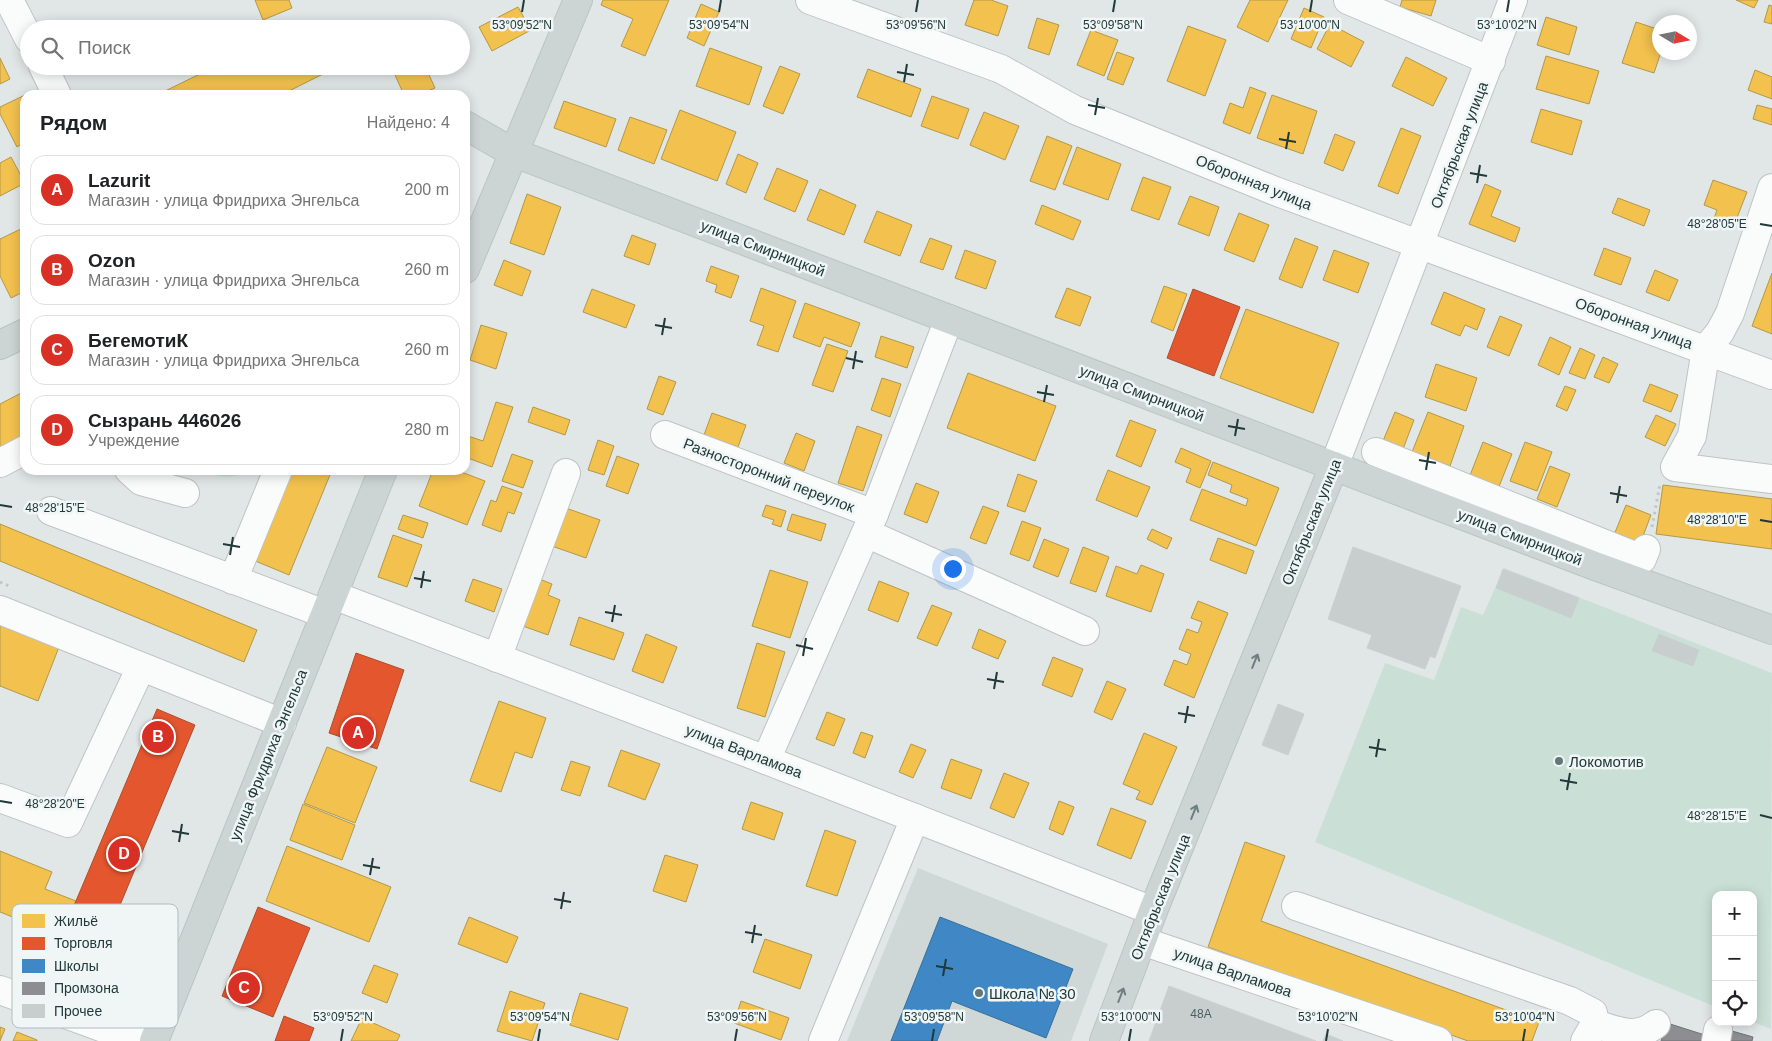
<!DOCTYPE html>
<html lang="ru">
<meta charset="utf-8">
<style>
:root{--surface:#fff;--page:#f2f2f2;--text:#202124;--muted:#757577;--line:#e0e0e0;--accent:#d93025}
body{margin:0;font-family:Arial,sans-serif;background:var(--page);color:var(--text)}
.controls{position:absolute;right:15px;bottom:15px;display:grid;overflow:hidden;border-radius:10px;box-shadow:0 2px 12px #0003}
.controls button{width:45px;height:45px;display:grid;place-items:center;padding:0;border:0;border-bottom:1px solid var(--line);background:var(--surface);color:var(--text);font:25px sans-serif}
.compass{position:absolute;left:1652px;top:15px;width:45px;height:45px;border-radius:50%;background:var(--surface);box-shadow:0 2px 12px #0003;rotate:100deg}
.you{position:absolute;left:952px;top:568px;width:18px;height:18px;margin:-12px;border:4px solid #fff;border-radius:50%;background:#1a73e8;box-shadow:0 0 0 8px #1a73e833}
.badge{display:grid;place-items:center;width:32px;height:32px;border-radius:50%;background:var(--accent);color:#fff;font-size:16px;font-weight:700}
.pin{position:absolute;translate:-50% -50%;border:2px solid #fff;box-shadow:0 1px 5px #0006}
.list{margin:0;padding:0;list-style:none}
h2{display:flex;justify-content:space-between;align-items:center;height:65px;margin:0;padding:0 20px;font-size:21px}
h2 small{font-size:16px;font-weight:400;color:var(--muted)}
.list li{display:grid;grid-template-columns:32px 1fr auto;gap:15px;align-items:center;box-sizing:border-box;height:70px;margin:0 10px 10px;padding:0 10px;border:1px solid var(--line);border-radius:15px}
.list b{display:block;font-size:19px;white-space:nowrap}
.list p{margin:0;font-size:16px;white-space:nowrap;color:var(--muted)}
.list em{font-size:16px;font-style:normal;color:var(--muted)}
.icon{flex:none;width:28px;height:28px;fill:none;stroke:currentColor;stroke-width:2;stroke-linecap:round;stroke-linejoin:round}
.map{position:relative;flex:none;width:1772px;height:1041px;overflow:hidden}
.search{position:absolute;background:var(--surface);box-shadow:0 2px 12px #0003;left:20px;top:20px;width:450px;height:55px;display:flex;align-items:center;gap:12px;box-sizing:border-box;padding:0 18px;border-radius:28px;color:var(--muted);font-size:19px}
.panel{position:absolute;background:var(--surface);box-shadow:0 2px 12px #0003;left:20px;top:90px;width:450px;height:385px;border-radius:15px}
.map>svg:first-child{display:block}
</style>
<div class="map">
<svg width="1772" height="1041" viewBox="0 0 1772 1041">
<rect width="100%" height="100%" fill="#e1e7e6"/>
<path fill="#cfd8d7" d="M918 868 1108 944 1071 1041H847Z"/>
<g fill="#cae0d7">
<path d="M206 470H250C237 478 219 480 206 470Z"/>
<path d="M1504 568 1772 673 1771 1029 1753 1022V895H1716V1007L1315 842 1385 663 1434 680 1461 607 1483 615Z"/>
</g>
<g fill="#f2c14e" stroke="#b39848">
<path d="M255 0H289L292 8 263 20Z"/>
<path d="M603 0H669L645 56 621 46 633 19 601 5Z"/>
<path d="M974 0H991L1008 6 998 36 965 25Z"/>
<path d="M1250 0H1288L1268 42 1237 27Z"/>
<path d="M1402 0H1436L1431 16 1400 7Z"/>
<path d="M1736 0H1758L1754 8Z"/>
<path d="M701 4 719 12 704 46 687 38Z"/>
<path d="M1769 5 1772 6V24L1764 22Z"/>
<path d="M518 7 531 30 492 51 479 27Z"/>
<path d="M1304 8 1324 17 1311 48 1291 39Z"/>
<path d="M1546 17 1577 27 1569 55 1537 45Z"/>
<path d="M1037 18 1059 25 1049 55 1028 48Z"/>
<path d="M1636 22 1660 30 1661 52 1654 73 1622 63Z"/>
<path d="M305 23 308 29H293Z"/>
<path d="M1330 24 1364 42 1351 67 1317 49Z"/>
<path d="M1188 26 1226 40 1205 96 1167 81Z"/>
<path d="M1091 30 1118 40 1104 76 1077 65Z"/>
<path d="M710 48 762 67 749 105 696 86Z"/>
<path d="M1117 52 1134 58 1123 85 1107 79Z"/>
<path d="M1546 56 1599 71 1589 104 1536 89Z"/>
<path d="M1406 57 1447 78 1433 106 1392 86Z"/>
<path d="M0 58 10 79 0 84Z"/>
<path d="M216 66H327L329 71 281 95H157Z"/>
<path d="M391 66H425L435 88 419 95H404Z"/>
<path d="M780 66 800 74 783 114 763 106Z"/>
<path d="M868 69 921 89 911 117 857 97Z"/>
<path d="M1755 70 1772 77V99L1748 90Z"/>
<path d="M1250 87 1266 93 1250 134 1223 123 1230 103 1243 108Z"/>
<path d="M25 95V142L17 147 0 114V107Z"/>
<path d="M1272 95 1317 111 1303 154 1257 138Z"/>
<path d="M932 96 969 109 958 139 921 126Z"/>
<path d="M564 101 616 119 606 147 554 128Z"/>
<path d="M1757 105 1772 109V125L1753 119Z"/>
<path d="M1541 109 1582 121 1572 155 1531 142Z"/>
<path d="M680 110 736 132 717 181 661 159Z"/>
<path d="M984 112 1019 126 1005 160 970 145Z"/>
<path d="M630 117 667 130 654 164 618 150Z"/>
<path d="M1401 128 1421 136 1398 194 1378 186Z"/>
<path d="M1335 134 1355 142 1343 171 1324 163Z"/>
<path d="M1047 136 1072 146 1055 190 1030 181Z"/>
<path d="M1077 147 1121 164 1108 200 1063 184Z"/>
<path d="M738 154 758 163 746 193 726 184Z"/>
<path d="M11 157 25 183 0 196V163Z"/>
<path d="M777 168 808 181 795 212 764 199Z"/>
<path d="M1143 177 1171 187 1159 220 1131 210Z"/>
<path d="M1713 180 1747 192 1733 228 1713 221 1717 210 1704 205Z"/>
<path d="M1485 184 1501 191 1491 216 1520 228 1515 242 1469 224Z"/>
<path d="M820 189 856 205 844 235 807 220Z"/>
<path d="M527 194 561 207 544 255 510 243Z"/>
<path d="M1190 196 1219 207 1209 236 1178 224Z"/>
<path d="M1618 198 1650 210 1644 226 1612 213Z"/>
<path d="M1042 205 1081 221 1073 240 1035 224Z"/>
<path d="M877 211 912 225 900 256 864 242Z"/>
<path d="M1239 213 1269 225 1254 262 1224 250Z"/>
<path d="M25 227V291L11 298 0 276V239Z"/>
<path d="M632 235 656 244 649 265 624 256Z"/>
<path d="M930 238 952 246 943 270 920 262Z"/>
<path d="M1295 238 1318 247 1302 288 1279 279Z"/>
<path d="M1604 248 1631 258 1621 285 1594 275Z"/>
<path d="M965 250 996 261 986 289 955 278Z"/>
<path d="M1334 250 1369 263 1358 293 1323 280Z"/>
<path d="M504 260 531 271 522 296 494 285Z"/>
<path d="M711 266 739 276 731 298 715 292 717 285 706 281Z"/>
<path d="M1655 270 1678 280 1669 301 1646 292Z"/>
<path d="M1772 273V334L1752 326Z"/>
<path d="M1164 286 1187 294 1173 331 1151 322Z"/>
<path d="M761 288 796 301 778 352 757 345 764 326 750 321Z"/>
<path d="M1067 288 1091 297 1080 326 1055 317Z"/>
<path d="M592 289 635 305 626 328 583 312Z"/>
<path d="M1444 292 1485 309 1477 330 1465 325 1460 336 1431 324Z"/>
<path d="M805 303 860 323 851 347 824 337 820 347 793 337Z"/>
<path d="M1246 309 1339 343 1313 413 1220 378Z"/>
<path d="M1500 316 1522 325 1509 356 1487 347Z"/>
<path d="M481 325 507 333 496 369 470 360Z"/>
<path d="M881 336 914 347 907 368 875 357Z"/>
<path d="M1550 337 1571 347 1559 375 1538 365Z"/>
<path d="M827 344 848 351 833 392 812 385Z"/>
<path d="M1580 348 1595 355 1585 379 1569 373Z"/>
<path d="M1603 357 1618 364 1609 383 1594 377Z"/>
<path d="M1436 364 1477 378 1466 411 1425 397Z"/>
<path d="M968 373 1056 406 1035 461 947 428Z"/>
<path d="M659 376 676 382 663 415 647 409Z"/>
<path d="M882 378 901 384 890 417 871 410Z"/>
<path d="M1650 384 1678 395 1671 412 1643 401Z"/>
<path d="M1565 386 1576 390 1567 411 1556 406Z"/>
<path d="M25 391V436L0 449V404Z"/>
<path d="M496 402 513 407 492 467 465 457V435L483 441Z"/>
<path d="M533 407 570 420 565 435 528 422Z"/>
<path d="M1395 412 1414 420 1403 449 1383 441Z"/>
<path d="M1428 412 1464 426 1450 466 1412 452Z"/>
<path d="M712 413 746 425 738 447 704 435Z"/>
<path d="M1656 415 1676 424 1665 446 1645 437Z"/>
<path d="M1130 420 1156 430 1141 467 1116 456Z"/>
<path d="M857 426 882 435 863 491 838 483Z"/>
<path d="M796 433 815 441 804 471 784 463Z"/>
<path d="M598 440 614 446 604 475 588 470Z"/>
<path d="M1483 442 1512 454 1498 489 1469 478Z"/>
<path d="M1525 442 1552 452 1537 491 1510 481Z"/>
<path d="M1181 448 1211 461 1200 488 1186 482 1191 469 1175 462Z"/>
<path d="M512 454 533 461 523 488 502 481Z"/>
<path d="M617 456 639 464 628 494 606 486Z"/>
<path d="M1213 462 1279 488 1256 546 1190 520 1202 489 1246 506 1248 499 1230 492 1232 485 1208 475Z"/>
<path d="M1550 466 1570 474 1557 507 1537 499Z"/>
<path d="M290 470H332L289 575 253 560Z"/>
<path d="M433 470H456L485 481 467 525 419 506Z"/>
<path d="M1108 470 1150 487 1137 517 1096 500Z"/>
<path d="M1018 474 1037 481 1025 512 1007 506Z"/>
<path d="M916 483 939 492 927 523 904 514Z"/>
<path d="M1663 485 1772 499V549L1656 534Z"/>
<path d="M502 486 522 493 514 514 508 512 501 532 482 525 491 500 496 502Z"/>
<path d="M766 505 786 511 781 527 772 524 774 520 762 516Z"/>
<path d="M1626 505 1651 515 1640 544 1614 535Z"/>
<path d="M560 506 600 520 586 558 546 544Z"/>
<path d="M983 506 999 512 986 544 970 538Z"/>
<path d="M792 514 826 524 821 541 787 530Z"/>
<path d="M403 515 428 523 423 538 398 529Z"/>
<path d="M1022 521 1041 528 1029 561 1010 554Z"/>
<path d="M0 524 257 630 244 662 0 561Z"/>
<path d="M1152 529 1172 538 1167 549 1147 539Z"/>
<path d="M393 535 422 545 407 587 378 577Z"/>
<path d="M1218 538 1254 551 1246 574 1210 560Z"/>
<path d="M1044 539 1069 549 1058 577 1033 567Z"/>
<path d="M1083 547 1109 557 1096 592 1070 583Z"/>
<path d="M1141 565 1164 574 1151 612 1106 596 1116 566 1137 574Z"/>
<path d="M770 570 808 582 790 638 752 626Z"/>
<path d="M537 578 552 584 548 595 560 600 548 635 520 625Z"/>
<path d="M473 579 502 589 494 612 465 601Z"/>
<path d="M879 581 909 593 898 622 868 610Z"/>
<path d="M1198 601 1228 613 1194 698 1164 685 1174 660 1187 665 1191 654 1179 649 1187 629 1198 633 1202 622 1191 618Z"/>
<path d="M932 605 952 613 937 646 917 638Z"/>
<path d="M579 617 624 633 614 660 570 645Z"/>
<path d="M0 624 59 647 38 701 0 686Z"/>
<path d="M979 629 1006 641 998 659 972 648Z"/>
<path d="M646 634 677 647 663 683 632 671Z"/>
<path d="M757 643 785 652 765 717 737 708Z"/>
<path d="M1053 657 1083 669 1072 697 1042 685Z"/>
<path d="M1107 681 1126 689 1112 720 1094 712Z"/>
<path d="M499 701 546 718 532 758 515 752 501 792 470 781Z"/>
<path d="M827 712 845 719 834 746 816 739Z"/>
<path d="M861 732 873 736 865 758 853 753Z"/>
<path d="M1144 733 1177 747 1152 805 1136 799 1140 791 1123 784Z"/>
<path d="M911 744 926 750 913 778 899 772Z"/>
<path d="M327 747 377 767 355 823 304 803Z"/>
<path d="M621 750 660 764 645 800 608 786Z"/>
<path d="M951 759 982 770 971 799 941 788Z"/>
<path d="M571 761 590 767 580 796 561 790Z"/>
<path d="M1004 773 1029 783 1014 818 990 808Z"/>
<path d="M1059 801 1074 807 1063 835 1049 829Z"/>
<path d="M751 802 783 813 774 840 742 829Z"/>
<path d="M303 804 355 825 342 860 290 840Z"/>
<path d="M1111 808 1146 821 1131 859 1097 845Z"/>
<path d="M825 830 856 841 837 896 806 886Z"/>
<path d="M1245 842 1285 856 1261 921 1539 1022 1532 1041H1468L1208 947Z"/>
<path d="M287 846 391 887 369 942 266 901Z"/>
<path d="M0 851 52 872 45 889 76 901 68 921 39 910 33 925 0 912Z"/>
<path d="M665 855 698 865 686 902 653 891Z"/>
<path d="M469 917 518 937 507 963 458 944Z"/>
<path d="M765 939 812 955 800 989 753 972Z"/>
<path d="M374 965 398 974 387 1003 362 993Z"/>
<path d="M510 991 545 1003 532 1041 497 1031Z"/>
<path d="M580 993 628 1008 618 1040 570 1025Z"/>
<path d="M741 1001 789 1018 781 1040 734 1023Z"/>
<path d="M362 1018 400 1035 397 1041H351Z"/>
<path d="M0 1027 5 1029 0 1041Z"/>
<path d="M17 1032 37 1040V1041H13Z"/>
</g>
<g fill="#e4572e" stroke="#aa4e31">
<path d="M1193 289 1240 307 1214 376 1167 358Z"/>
<path d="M356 653 404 670 377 749 329 733Z"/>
<path d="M157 709 195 725 93 970 54 953Z"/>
<path d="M258 907 310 928 273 1017 222 996Z"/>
<path d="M284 1016 314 1028 309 1041H275Z"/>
</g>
<path fill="#3f88c5" stroke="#36709b" d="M940 917 1073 969 1046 1038 952 1001 937 1041H891Z"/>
<g fill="#8d8d92" stroke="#6d7477">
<path d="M1667 1023 1708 1036 1706 1041H1661Z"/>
<path d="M1732 1031 1753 1037 1752 1041H1730Z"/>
</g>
<g fill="#c8cecd" stroke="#cad0cf">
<path d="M1353 547 1461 586 1435 658 1430 656 1425 669 1367 648 1372 635 1328 619Z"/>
<path d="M1503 569 1579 598 1571 618 1496 588Z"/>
<path d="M1659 634 1699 650 1693 666 1652 651Z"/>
<path d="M1278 704 1304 714 1288 755 1262 745Z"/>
<path d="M1169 986 1316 1041H1149Z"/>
<path d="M1326 1034 1343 1041H1323Z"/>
</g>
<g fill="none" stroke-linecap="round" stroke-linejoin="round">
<g stroke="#bec4c3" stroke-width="30">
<g id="minor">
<path d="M9 0 29 39"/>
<path d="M810 0 1001 69 1075 110 1275 191 1772 375"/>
<path d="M1348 0 1491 61"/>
<path d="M43 66 57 95"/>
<path d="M1706 349 1692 436 1675 467 1772 479"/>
<path d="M1706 349 1720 332 1730 313 1772 188"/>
<path d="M665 435 874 514"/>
<path d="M1376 452 1642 559 1646 549"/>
<path d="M0 463 25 450"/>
<path d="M1334 466 1513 0"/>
<path d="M129 470 141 481 185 493"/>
<path d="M51 511 325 614"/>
<path d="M866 533 1085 631"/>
<path d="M233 580 278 470"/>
<path d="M333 595 766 760 1153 911"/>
<path d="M0 610 282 723"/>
<path d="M497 658 566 473"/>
<path d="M766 760 874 514 949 319"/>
<path d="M0 798 68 823 141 667"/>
<path d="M1296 906 1570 1001 1593 1013 1595 1024 1585 1041"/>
<path d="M1142 941 1438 1041"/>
<path d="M0 990 139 1041"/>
<path d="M1595 1024C1619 1031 1636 1040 1656 1024"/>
<path d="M823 1041 915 818"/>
<path d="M1716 1041 1718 1030"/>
</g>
</g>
<g stroke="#bcc3c3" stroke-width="30">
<g id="major">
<path d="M465 125 512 152 1595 566 1772 630"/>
<path d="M465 269 578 0"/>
<path d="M0 345 25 333"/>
<path d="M154 1041 383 470"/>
<path d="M1104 1041 1153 911 1334 466"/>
</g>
</g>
<g stroke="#bfc7c7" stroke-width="3" stroke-dasharray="2.5 4" stroke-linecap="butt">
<path d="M1652 527 1660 484"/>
<path d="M0 582 9 586"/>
</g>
<use href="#minor" stroke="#fafbfb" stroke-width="28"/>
<use href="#major" stroke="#ccd4d4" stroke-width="28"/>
</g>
<defs><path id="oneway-shaft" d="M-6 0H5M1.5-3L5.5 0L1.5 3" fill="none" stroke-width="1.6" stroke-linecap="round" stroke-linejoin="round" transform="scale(1.25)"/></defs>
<g stroke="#6e7f7f">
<use href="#oneway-shaft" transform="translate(1255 661) rotate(-68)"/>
<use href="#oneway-shaft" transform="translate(1194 812) rotate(-68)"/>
<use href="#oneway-shaft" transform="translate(1121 995) rotate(-69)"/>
</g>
<path fill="none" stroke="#213939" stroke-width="2" d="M522 12 524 0M719 12 721 0M916 12 918 0M1113 12 1115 0M1310 12 1312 0M1507 12 1509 0M897 72 914 75M904 82 907 64M1088 105 1105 108M1095 115 1098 98M1279 139 1296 142M1286 149 1289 132M1470 173 1487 176M1477 183 1480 165M1760 224 1772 226M655 325 672 328M662 335 665 318M846 358 863 362M853 369 856 351M1037 392 1054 395M1044 402 1047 385M1228 426 1245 429M1235 436 1238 419M1419 460 1436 463M1426 470 1429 452M1610 493 1627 496M1617 503 1620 486M0 505 12 507M1760 520 1772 522M223 544 240 547M230 555 233 537M414 578 431 581M421 588 424 571M605 612 622 615M612 622 615 605M796 645 813 649M803 656 806 638M987 679 1004 682M994 689 997 672M1178 713 1195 716M1185 723 1188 706M1369 747 1386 750M1376 757 1379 739M1560 780 1577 783M1567 790 1570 773M0 801 12 803M1760 815 1772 818M172 831 189 834M179 842 182 824M363 865 380 868M370 875 373 858M554 899 571 902M561 909 564 892M745 932 762 935M752 943 755 925M936 966 953 969M943 976 946 959M341 1041 343 1029M538 1041 540 1029M735 1041 737 1029M932 1041 934 1029M1129 1041 1131 1029M1326 1041 1328 1029M1523 1041 1525 1029"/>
<g fill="#647676" stroke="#eff6f5" stroke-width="2">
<circle cx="1559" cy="761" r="5"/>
<circle cx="979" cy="993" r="5"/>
</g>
<g text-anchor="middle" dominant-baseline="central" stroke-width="5" stroke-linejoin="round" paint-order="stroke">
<g font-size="12" fill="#4c5f5f">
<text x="1201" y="1014">48А</text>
</g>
<g font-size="15" fill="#213939" stroke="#eff6f5">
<text transform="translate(1459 145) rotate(-69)">Октябрьская улица</text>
<text transform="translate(1254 182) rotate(22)">Оборонная улица</text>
<text transform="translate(763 248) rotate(21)">улица Смирницкой</text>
<text transform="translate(1634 323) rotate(20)">Оборонная улица</text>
<text transform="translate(1142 393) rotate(21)">улица Смирницкой</text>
<text transform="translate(769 475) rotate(21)">Разносторонний переулок</text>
<text transform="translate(1311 522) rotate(-68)">Октябрьская улица</text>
<text transform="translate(1520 537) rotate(21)">улица Смирницкой</text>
<text transform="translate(744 751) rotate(21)">улица Варламова</text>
<text transform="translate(268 755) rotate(-68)">улица Фридриха Энгельса</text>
<text transform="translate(1160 897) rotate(-68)">Октябрьская улица</text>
<text transform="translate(1233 972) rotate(19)">улица Варламова</text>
</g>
<g font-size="15" fill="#213939" stroke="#eff6f5" text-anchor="start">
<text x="1569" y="761">Локомотив</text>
<text x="989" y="993">Школа № 30</text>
</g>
</g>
<rect x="12" y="904" width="166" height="124" rx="8" fill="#eff6f5" stroke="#b1bdbd" stroke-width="1"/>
<rect x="22" y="914" width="23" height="14" fill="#f2c14e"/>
<rect x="22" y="937" width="23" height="13" fill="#e4572e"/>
<rect x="22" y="959" width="23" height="14" fill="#3f88c5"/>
<rect x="22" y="982" width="23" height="13" fill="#8d8d92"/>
<rect x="22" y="1004" width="23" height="14" fill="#c8cecd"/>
<g font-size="14" fill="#213939">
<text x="54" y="926">Жильё</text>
<text x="54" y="948">Торговля</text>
<text x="54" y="971">Школы</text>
<text x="54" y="993">Промзона</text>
<text x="54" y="1016">Прочее</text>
</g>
<g font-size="12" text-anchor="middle" fill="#213939" stroke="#eff6f5" stroke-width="5" stroke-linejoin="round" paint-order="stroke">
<text x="522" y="29">53°09'52"N</text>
<text x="719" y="29">53°09'54"N</text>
<text x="916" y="29">53°09'56"N</text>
<text x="1113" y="29">53°09'58"N</text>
<text x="1310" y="29">53°10'00"N</text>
<text x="1507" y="29">53°10'02"N</text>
<text x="1717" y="228">48°28'05"E</text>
<text x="55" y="512">48°28'15"E</text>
<text x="1717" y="524">48°28'10"E</text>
<text x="55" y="808">48°28'20"E</text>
<text x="1717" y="820">48°28'15"E</text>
<text x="343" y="1021">53°09'52"N</text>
<text x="540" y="1021">53°09'54"N</text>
<text x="737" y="1021">53°09'56"N</text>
<text x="934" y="1021">53°09'58"N</text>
<text x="1131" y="1021">53°10'00"N</text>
<text x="1328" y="1021">53°10'02"N</text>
<text x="1525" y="1021">53°10'04"N</text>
</g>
</svg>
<div class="controls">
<button>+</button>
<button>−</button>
<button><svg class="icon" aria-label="locate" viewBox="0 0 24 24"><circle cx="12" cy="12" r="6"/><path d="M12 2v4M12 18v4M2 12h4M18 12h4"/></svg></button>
</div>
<svg class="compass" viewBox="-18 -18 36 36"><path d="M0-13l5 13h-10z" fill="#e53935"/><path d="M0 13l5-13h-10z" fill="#757577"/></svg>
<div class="you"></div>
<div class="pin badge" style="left:358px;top:733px">A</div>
<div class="pin badge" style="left:158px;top:737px">B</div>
<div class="pin badge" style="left:244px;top:988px">C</div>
<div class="pin badge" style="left:124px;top:854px">D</div>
<div class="search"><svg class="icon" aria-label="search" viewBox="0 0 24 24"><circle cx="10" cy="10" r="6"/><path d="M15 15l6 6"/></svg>Поиск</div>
<section class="panel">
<h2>Рядом<small>Найдено: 4</small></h2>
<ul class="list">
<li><span class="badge">A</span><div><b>Lazurit</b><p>Магазин · улица Фридриха Энгельса</p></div><em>200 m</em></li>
<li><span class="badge">B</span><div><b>Ozon</b><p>Магазин · улица Фридриха Энгельса</p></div><em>260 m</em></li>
<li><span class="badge">C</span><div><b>БегемотиК</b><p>Магазин · улица Фридриха Энгельса</p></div><em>260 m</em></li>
<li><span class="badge">D</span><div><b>Сызрань 446026</b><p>Учреждение</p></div><em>280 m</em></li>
</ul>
</section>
</div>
